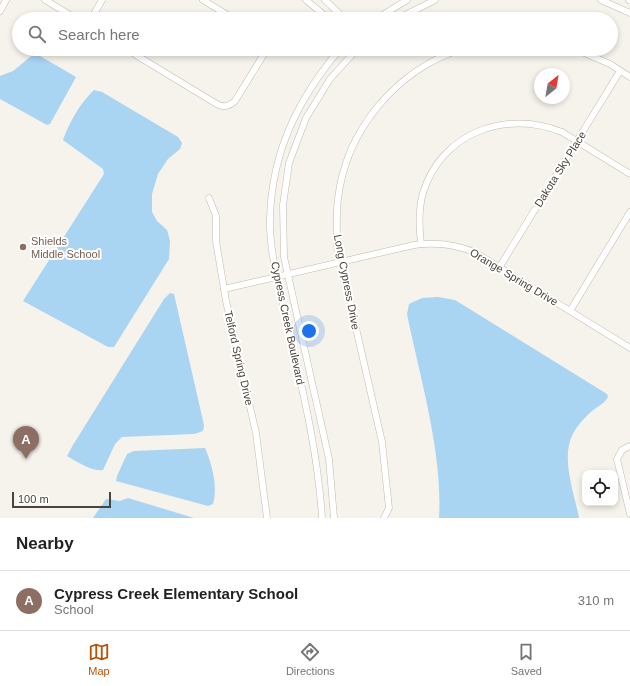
<!DOCTYPE html>
<style>
:root{--surface:#fff;--page:#f2f2f2;--text:#222;--muted:#767676;--line:#e0e0e0;--accent:#b45309}
body{margin:0;font-family:Arial,sans-serif;background:var(--page);color:var(--text)}
.controls{position:absolute;right:12px;bottom:12px;display:grid;overflow:hidden;border-radius:8px;box-shadow:0 2px 6px #0003}
.controls button{width:36px;height:36px;display:grid;place-items:center;padding:0;border:0;border-bottom:1px solid var(--line);background:var(--surface);color:var(--text);font:20px sans-serif}
.compass{position:absolute;left:534px;top:68px;width:36px;height:36px;border-radius:50%;background:var(--surface);box-shadow:0 2px 6px #0003;rotate:31deg}
.scale{position:absolute;left:12px;bottom:10px;width:99px;box-sizing:border-box;padding-left:4px;border:2px solid #4b4439;border-top:0;font-size:11px;line-height:14px;white-space:nowrap;color:#4b4439;-webkit-text-stroke:3px #fff;paint-order:stroke}
.you{position:absolute;left:309px;top:331px;width:14px;height:14px;margin:-10px;border:3px solid #fff;border-radius:50%;background:#1a73e8;box-shadow:0 0 0 6px #1a73e833}
.badge{display:grid;place-items:center;width:26px;height:26px;border-radius:50%;background:var(--accent);color:#fff;font-size:13px;font-weight:700}
.pin{position:absolute;translate:-50% -33px;filter:drop-shadow(0 1px 2px #0008)}
.pin::after{content:'';position:absolute;top:21px;width:14px;height:12px;background:inherit;clip-path:polygon(0 0,100% 0,50% 100%)}
.list{margin:0;padding:0;list-style:none}
h2{display:flex;justify-content:space-between;align-items:center;height:52px;margin:0;padding:0 16px;font-size:17px}
h2 small{font-size:13px;font-weight:400;color:var(--muted)}
.list li{display:grid;grid-template-columns:26px 1fr auto;gap:12px;align-items:center;box-sizing:border-box;height:60px;padding:0 16px;border-top:1px solid var(--line)}
.list b{display:block;font-size:15px;white-space:nowrap}
.list p{margin:0;font-size:13px;white-space:nowrap;color:var(--muted)}
.list em{font-size:13px;font-style:normal;color:var(--muted)}
.icon{flex:none;width:22px;height:22px;fill:none;stroke:currentColor;stroke-width:2;stroke-linecap:round;stroke-linejoin:round}
.map{position:relative;flex:none;width:630px;height:518px;overflow:hidden}
.search{position:absolute;background:var(--surface);box-shadow:0 2px 6px #0003;left:12px;right:12px;top:12px;height:44px;display:flex;align-items:center;gap:10px;box-sizing:border-box;padding:0 14px;border-radius:22px;color:var(--muted);font-size:15px}
.sheet{height:112px;background:var(--surface)}
nav{display:flex;justify-content:space-around;align-items:center;box-sizing:border-box;height:56px;border-top:1px solid var(--line);background:var(--surface);font-size:11px;color:var(--muted)}
nav a{display:grid;justify-items:center;gap:2px}
nav .on{color:var(--accent)}
.map>svg:first-child{display:block}
</style>
<div class="map">
<svg width="630" height="518" viewBox="0 0 630 518">
<rect width="100%" height="100%" fill="#f6f3ec"/>
<g fill="#a9d4f2">
<path d="M35 53 76 77 50 124 47 125 0 99V76L13 71Z"/>
<path d="M94 90 102 92 178 137 182 143 180 149 168 159 158 174 152 194V212L157 221 167 230 170 241 169 259 114 347H108L23 301 104 174 103 169 63 140C69 123 80 103 94 90Z"/>
<path d="M170 293 174 294 204 425 203 431 194 434 122 437 115 444 103 470C92 472 76 461 67 456L73 445 164 299Z"/>
<path d="M438 297 455 300 607 394 608 397C604 404 598 406 592 411 586 416 579 424 575 430 559 455 574 491 579 518H439C443 453 420 378 407 314L409 304 422 298Z"/>
<path d="M205 448C212 464 218 487 213 504L208 506 116 481 117 476 127 454 134 451Z"/>
<path d="M128 498 194 518H93L106 499 120 501Z"/>
</g>
<g fill="none" stroke-linecap="round" stroke-linejoin="round">
<g stroke="#c2bbae" stroke-width="7">
<g id="minor">
<path d="M45 0 77 19"/>
<path d="M203 0 234 19"/>
<path d="M306 0 329 19"/>
<path d="M325 0 345 19"/>
<path d="M601 0 630 13"/>
<path d="M629 0H630"/>
<path d="M0 11 6 0"/>
<path d="M91 19 102 0"/>
<path d="M376 19 407 0"/>
<path d="M397 19 435 0"/>
<path d="M126 49 215 103C223 108 228 107 235 101L264 54 265 49"/>
<path d="M575 49 610 64 630 77"/>
<path d="M209 198 216 216V241L226 301 256 433 267 518"/>
<path d="M421 244C419 227 418 210 423 193 441 133 506 109 562 132L630 174"/>
<path d="M499 268 620 71"/>
<path d="M224 289 414 245C436 242 456 244 476 253L630 348"/>
<path d="M570 311 630 212"/>
<path d="M630 446 622 450 617 459 630 514"/>
<path d="M322 518C318 452 302 387 287 322 280 288 269 253 270 218 272 151 298 99 340 49"/>
<path d="M334 518 329 459 284 257 283 205 289 163 306 118 330 79 357 49"/>
<path d="M384 518 389 508 382 442 337 245C337 229 336 214 338 199 346 130 396 70 462 49"/>
</g>
</g>
<use href="#minor" stroke="#fff" stroke-width="6"/>
</g>
<circle fill="#8d6e63" stroke="#fff" stroke-width="1.5" cx="23" cy="247" r="4"/>
<g text-anchor="middle" dominant-baseline="central" stroke-width="4" stroke-linejoin="round" paint-order="stroke">
<g font-size="11" fill="#4b4439" stroke="#fff">
<text transform="translate(560 169) rotate(-58)">Dakota Sky Place</text>
<text transform="translate(514 277) rotate(31)">Orange Spring Drive</text>
<text transform="translate(347 282) rotate(79)">Long Cypress Drive</text>
<text transform="translate(288 323) rotate(78)">Cypress Creek Boulevard</text>
<text transform="translate(239 358) rotate(77)">Telford Spring Drive</text>
</g>
<g font-size="11" fill="#785e54" stroke="#fff" text-anchor="start">
<text x="31" y="241">Shields<tspan x="31" dy="13">Middle School</tspan></text>
</g>
</g>
</svg>
<div class="controls">
<button><svg class="icon" aria-label="locate" viewBox="0 0 24 24"><circle cx="12" cy="12" r="6"/><path d="M12 2v4M12 18v4M2 12h4M18 12h4"/></svg></button>
</div>
<svg class="compass" viewBox="-18 -18 36 36"><path d="M0-13l5 13h-10z" fill="#e53935"/><path d="M0 13l5-13h-10z" fill="#767676"/></svg>
<div class="scale">100 m</div>
<div class="you"></div>
<div class="pin badge" style="left:26px;top:459px;background:#8d6e63">A</div>
<div class="search"><svg class="icon" aria-label="search" viewBox="0 0 24 24"><circle cx="10" cy="10" r="6"/><path d="M15 15l6 6"/></svg>Search here</div>
</div>
<section class="sheet">
<h2>Nearby<small></small></h2>
<ul class="list">
<li><span class="badge" style="background:#8d6e63">A</span><div><b>Cypress Creek Elementary School</b><p>School</p></div><em>310 m</em></li>
</ul>
</section>
<nav>
<a class="on"><svg class="icon" aria-label="map" viewBox="0 0 24 24"><path d="M3 6l6-2 6 2 6-2v14l-6 2-6-2-6 2zM9 4v14M15 6v14"/></svg>Map</a>
<a><svg class="icon" aria-label="directions" viewBox="0 0 24 24"><path d="M12 3l9 9-9 9-9-9zM9 14v-3h6M13 9l2 2-2 2"/></svg>Directions</a>
<a><svg class="icon" aria-label="saved" viewBox="0 0 24 24"><path d="M7 4h10v16l-5-4-5 4z"/></svg>Saved</a>
</nav>
